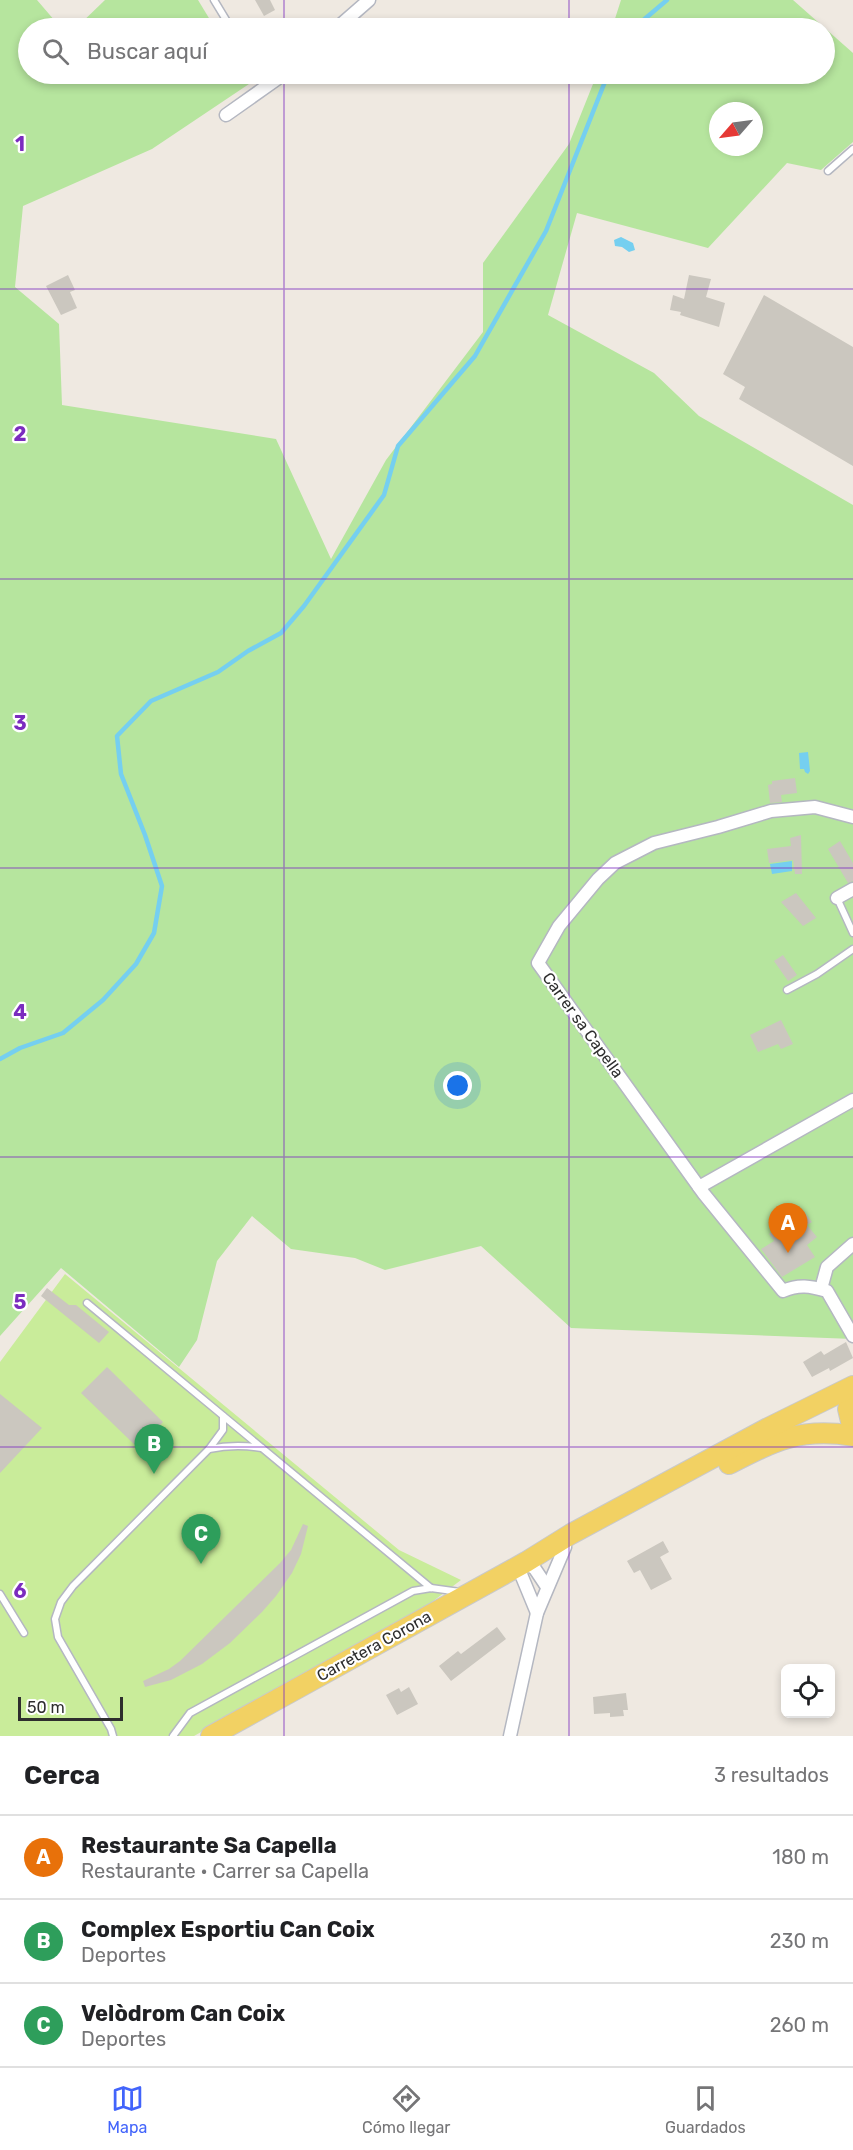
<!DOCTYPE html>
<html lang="es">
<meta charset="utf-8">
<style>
:root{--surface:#fff;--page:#f6f6f6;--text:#202124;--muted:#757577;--line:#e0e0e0;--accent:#4264fb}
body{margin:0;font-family:Rubik,sans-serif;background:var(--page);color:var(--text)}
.controls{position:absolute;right:18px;bottom:18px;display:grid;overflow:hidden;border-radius:9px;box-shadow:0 3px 9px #0003}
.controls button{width:54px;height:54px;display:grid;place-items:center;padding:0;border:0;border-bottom:2px solid var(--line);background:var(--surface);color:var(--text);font:30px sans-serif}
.compass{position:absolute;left:709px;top:102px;width:54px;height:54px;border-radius:50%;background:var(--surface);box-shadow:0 3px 9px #0003;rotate:242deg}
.scale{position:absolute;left:18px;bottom:15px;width:105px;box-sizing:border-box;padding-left:6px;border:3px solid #2e2e2e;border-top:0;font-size:16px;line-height:21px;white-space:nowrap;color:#2e2e2e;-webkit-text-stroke:4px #fff;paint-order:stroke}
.you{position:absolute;left:458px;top:1086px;width:21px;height:21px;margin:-15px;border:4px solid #fff;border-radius:50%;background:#1a73e8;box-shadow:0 0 0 9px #1a73e833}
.badge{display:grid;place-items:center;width:39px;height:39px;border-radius:50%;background:var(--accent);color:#fff;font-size:20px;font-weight:700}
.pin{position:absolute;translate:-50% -50px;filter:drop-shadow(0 2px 3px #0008)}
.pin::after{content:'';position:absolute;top:32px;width:21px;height:18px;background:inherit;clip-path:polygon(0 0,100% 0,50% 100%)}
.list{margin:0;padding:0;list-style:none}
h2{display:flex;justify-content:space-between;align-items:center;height:78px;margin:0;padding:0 24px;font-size:26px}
h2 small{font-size:20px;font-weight:400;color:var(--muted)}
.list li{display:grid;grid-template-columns:39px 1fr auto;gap:18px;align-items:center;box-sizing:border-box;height:84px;padding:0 24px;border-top:2px solid var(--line)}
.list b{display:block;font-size:22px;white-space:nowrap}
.list p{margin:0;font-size:20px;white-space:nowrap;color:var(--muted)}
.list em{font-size:20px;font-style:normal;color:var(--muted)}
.icon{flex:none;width:33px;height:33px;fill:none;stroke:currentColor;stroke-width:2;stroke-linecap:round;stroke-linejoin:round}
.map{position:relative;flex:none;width:853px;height:1736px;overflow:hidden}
.search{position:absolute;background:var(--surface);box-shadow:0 3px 9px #0003;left:18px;right:18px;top:18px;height:66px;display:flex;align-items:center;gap:15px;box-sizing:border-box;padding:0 21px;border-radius:33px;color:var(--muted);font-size:22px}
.sheet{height:330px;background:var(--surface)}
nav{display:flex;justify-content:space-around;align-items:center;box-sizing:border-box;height:84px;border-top:2px solid var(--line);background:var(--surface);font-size:16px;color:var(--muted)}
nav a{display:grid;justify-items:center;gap:3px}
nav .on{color:var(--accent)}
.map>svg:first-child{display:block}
</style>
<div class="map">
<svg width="853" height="1736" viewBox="0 0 853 1736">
<rect width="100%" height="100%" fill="#efe9e1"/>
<g fill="#b6e59e" fill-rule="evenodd">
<path d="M0 0H37L61 28H28V74H242L249 84 152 149 23 206 15 287 59 324 62 405 276 439 331 559 386 460 483 332V263L569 144 597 74H824V28H612L621 0H793L853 53V142L821 170 787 163 708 248 577 213 548 315 654 373 699 416 853 505V1339L571 1328 481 1246 385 1270 355 1258 291 1249 252 1216 217 1261 197 1340 179 1367 61 1268 0 1336ZM718 111H754V147H718Z"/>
<path d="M105 0H198L215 28H76Z"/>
</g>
<path fill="#c9ec9a" d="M65 1274 399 1550 461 1580 428 1605 194 1736H0V1362Z"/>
<g fill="#75cff0">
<path d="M621 237 633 243 635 250 629 252 622 247 615 246 614 240Z"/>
<path d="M808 752 810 771 808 774 805 772 804 769H800L799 753Z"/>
<path d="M792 861V871L772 874 770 864Z"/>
</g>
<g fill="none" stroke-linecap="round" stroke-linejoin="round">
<g stroke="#75cff0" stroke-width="4.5">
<path d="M634 28 667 0"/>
<path d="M0 1059 20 1048 63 1033 103 1000 136 964 154 933 162 886 145 835 121 774 117 736 151 701 218 672 248 651 281 633 304 606 384 495 398 446 475 356 546 231 608 74"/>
</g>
</g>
<g fill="#cbc7bf">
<path d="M255 0H270L275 10 264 16Z"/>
<path d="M68 275 75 290 70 292 77 308 61 315 46 286Z"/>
<path d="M689 275 711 279 706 297 725 303 719 327 680 315 681 312 670 310 673 295 684 299Z"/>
<path d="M764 295 853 347V466L739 399 745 387 723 374Z"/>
<path d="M795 778 797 793 781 795 782 802 770 803 768 785 772 784V781Z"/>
<path d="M801 835 802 874H795L793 860 769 863 767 849 791 846 790 838Z"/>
<path d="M840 841 853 863V881L848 883 828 849Z"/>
<path d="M796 893 816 918 803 926 781 902Z"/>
<path d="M783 955 797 975 788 981 774 961Z"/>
<path d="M781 1020 793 1044 781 1049 778 1044 758 1052 750 1035Z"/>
<path d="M802 1209 812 1222 807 1225 817 1237 807 1245 815 1257 782 1277 761 1249 774 1241 769 1234Z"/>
<path d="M47 1288 69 1305H76L109 1332 99 1343 41 1296Z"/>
<path d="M846 1342 853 1358 830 1371 829 1368 812 1377 803 1362 821 1351 824 1355Z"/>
<path d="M107 1367 163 1422 138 1448 81 1393Z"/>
<path d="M0 1394 42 1428 0 1473Z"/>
<path d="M303 1524 308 1526 301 1554 292 1573 276 1596 262 1612 230 1643 202 1664 171 1680 145 1687 143 1681 169 1669 180 1661 280 1563 291 1550Z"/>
<path d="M663 1541 669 1552 660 1557 672 1579 651 1590 640 1570 634 1573 627 1561Z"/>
<path d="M497 1627 506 1639 451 1681 439 1666 458 1651 461 1654Z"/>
<path d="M409 1687 418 1704 397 1715 386 1695 399 1688 401 1692Z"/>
<path d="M626 1693 628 1710H623L624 1716 610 1717V1713L594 1714 593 1697Z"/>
</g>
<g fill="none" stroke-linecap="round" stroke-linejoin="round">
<g stroke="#b4b7c1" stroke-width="9">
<g id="service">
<path d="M214 0 231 28"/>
<path d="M259 74 267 86"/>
<path d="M828 171 853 149"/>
<path d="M837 898 853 933"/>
<path d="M787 990 817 974 853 949"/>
<path d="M87 1303 431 1588"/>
<path d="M209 1449 223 1430V1416"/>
<path d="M0 1594 24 1633"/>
<path d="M113 1736 111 1729 58 1637 55 1619 61 1602 73 1586 209 1449C228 1445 244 1445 262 1448"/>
<path d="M173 1736 190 1713 413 1591 431 1588 460 1592"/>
</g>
</g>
<g stroke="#b4b7c1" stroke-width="15">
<g id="minor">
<path d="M337 28 369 0"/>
<path d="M226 115 284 74"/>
<path d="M853 817 815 807 771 811 718 827 654 843 615 863 598 879 559 926 538 963 704 1194 783 1291C799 1284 810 1286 827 1291L853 1336"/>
<path d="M837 898 853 889"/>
<path d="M699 1187 853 1100"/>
<path d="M821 1289 827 1267 853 1244"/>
<path d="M526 1562 535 1569 547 1587"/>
<path d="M518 1567 537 1613"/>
<path d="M510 1736 537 1613 565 1547"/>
</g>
</g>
<g stroke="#c9c9c9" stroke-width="22">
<g id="primary">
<path d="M853 1392 848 1409 853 1430"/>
<path d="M729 1464C774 1441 801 1427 853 1436"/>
<path d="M211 1736 526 1562 571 1534 768 1428 853 1386"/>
</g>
</g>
<use href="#service" stroke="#fff" stroke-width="6"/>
<use href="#minor" stroke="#fff" stroke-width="12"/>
<use href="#primary" stroke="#f2d163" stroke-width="20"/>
</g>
<path fill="none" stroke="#7b2cbf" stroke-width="1.5" stroke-opacity="0.55" d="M284 0V28M569 0V28M284 74V1736M569 74V1736M0 289H853M0 579H853M0 868H853M0 1157H853M0 1447H853"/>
<g text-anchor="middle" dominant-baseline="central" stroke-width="4.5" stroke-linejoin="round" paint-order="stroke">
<g font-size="16" fill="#2e2e2e" stroke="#fff">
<text transform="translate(583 1025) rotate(54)">Carrer sa Capella</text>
<text transform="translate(374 1646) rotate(-29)">Carretera Corona</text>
</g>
</g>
<g font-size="20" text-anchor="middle" font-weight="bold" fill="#7b2cbf" stroke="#fff" stroke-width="4.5" stroke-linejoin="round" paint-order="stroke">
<text x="20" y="151">1</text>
<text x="20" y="441">2</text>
<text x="20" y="730">3</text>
<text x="20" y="1019">4</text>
<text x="20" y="1309">5</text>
<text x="20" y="1598">6</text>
</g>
</svg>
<div class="controls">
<button><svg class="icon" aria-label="locate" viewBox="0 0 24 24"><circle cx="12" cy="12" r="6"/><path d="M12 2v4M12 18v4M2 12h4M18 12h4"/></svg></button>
</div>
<svg class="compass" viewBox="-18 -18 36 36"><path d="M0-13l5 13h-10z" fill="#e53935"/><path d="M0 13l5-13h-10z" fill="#757577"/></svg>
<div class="scale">50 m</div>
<div class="you"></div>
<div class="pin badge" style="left:788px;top:1253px;background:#e8710a">A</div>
<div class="pin badge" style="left:154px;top:1474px;background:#2e9e5b">B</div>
<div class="pin badge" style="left:201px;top:1564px;background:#2e9e5b">C</div>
<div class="search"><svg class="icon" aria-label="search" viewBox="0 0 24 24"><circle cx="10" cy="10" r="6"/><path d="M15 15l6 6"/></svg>Buscar aquí</div>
</div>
<section class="sheet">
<h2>Cerca<small>3 resultados</small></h2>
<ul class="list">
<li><span class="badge" style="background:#e8710a">A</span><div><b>Restaurante Sa Capella</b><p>Restaurante · Carrer sa Capella</p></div><em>180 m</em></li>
<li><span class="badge" style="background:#2e9e5b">B</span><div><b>Complex Esportiu Can Coix</b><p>Deportes</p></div><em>230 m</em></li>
<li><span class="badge" style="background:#2e9e5b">C</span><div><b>Velòdrom Can Coix</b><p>Deportes</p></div><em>260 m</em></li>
</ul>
</section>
<nav>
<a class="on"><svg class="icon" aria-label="map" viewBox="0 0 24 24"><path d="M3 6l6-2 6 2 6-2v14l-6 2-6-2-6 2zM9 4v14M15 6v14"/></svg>Mapa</a>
<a><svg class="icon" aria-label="directions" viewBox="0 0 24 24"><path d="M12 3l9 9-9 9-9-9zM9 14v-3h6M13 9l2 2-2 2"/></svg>Cómo llegar</a>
<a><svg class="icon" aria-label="saved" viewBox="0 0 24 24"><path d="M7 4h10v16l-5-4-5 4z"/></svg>Guardados</a>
</nav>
